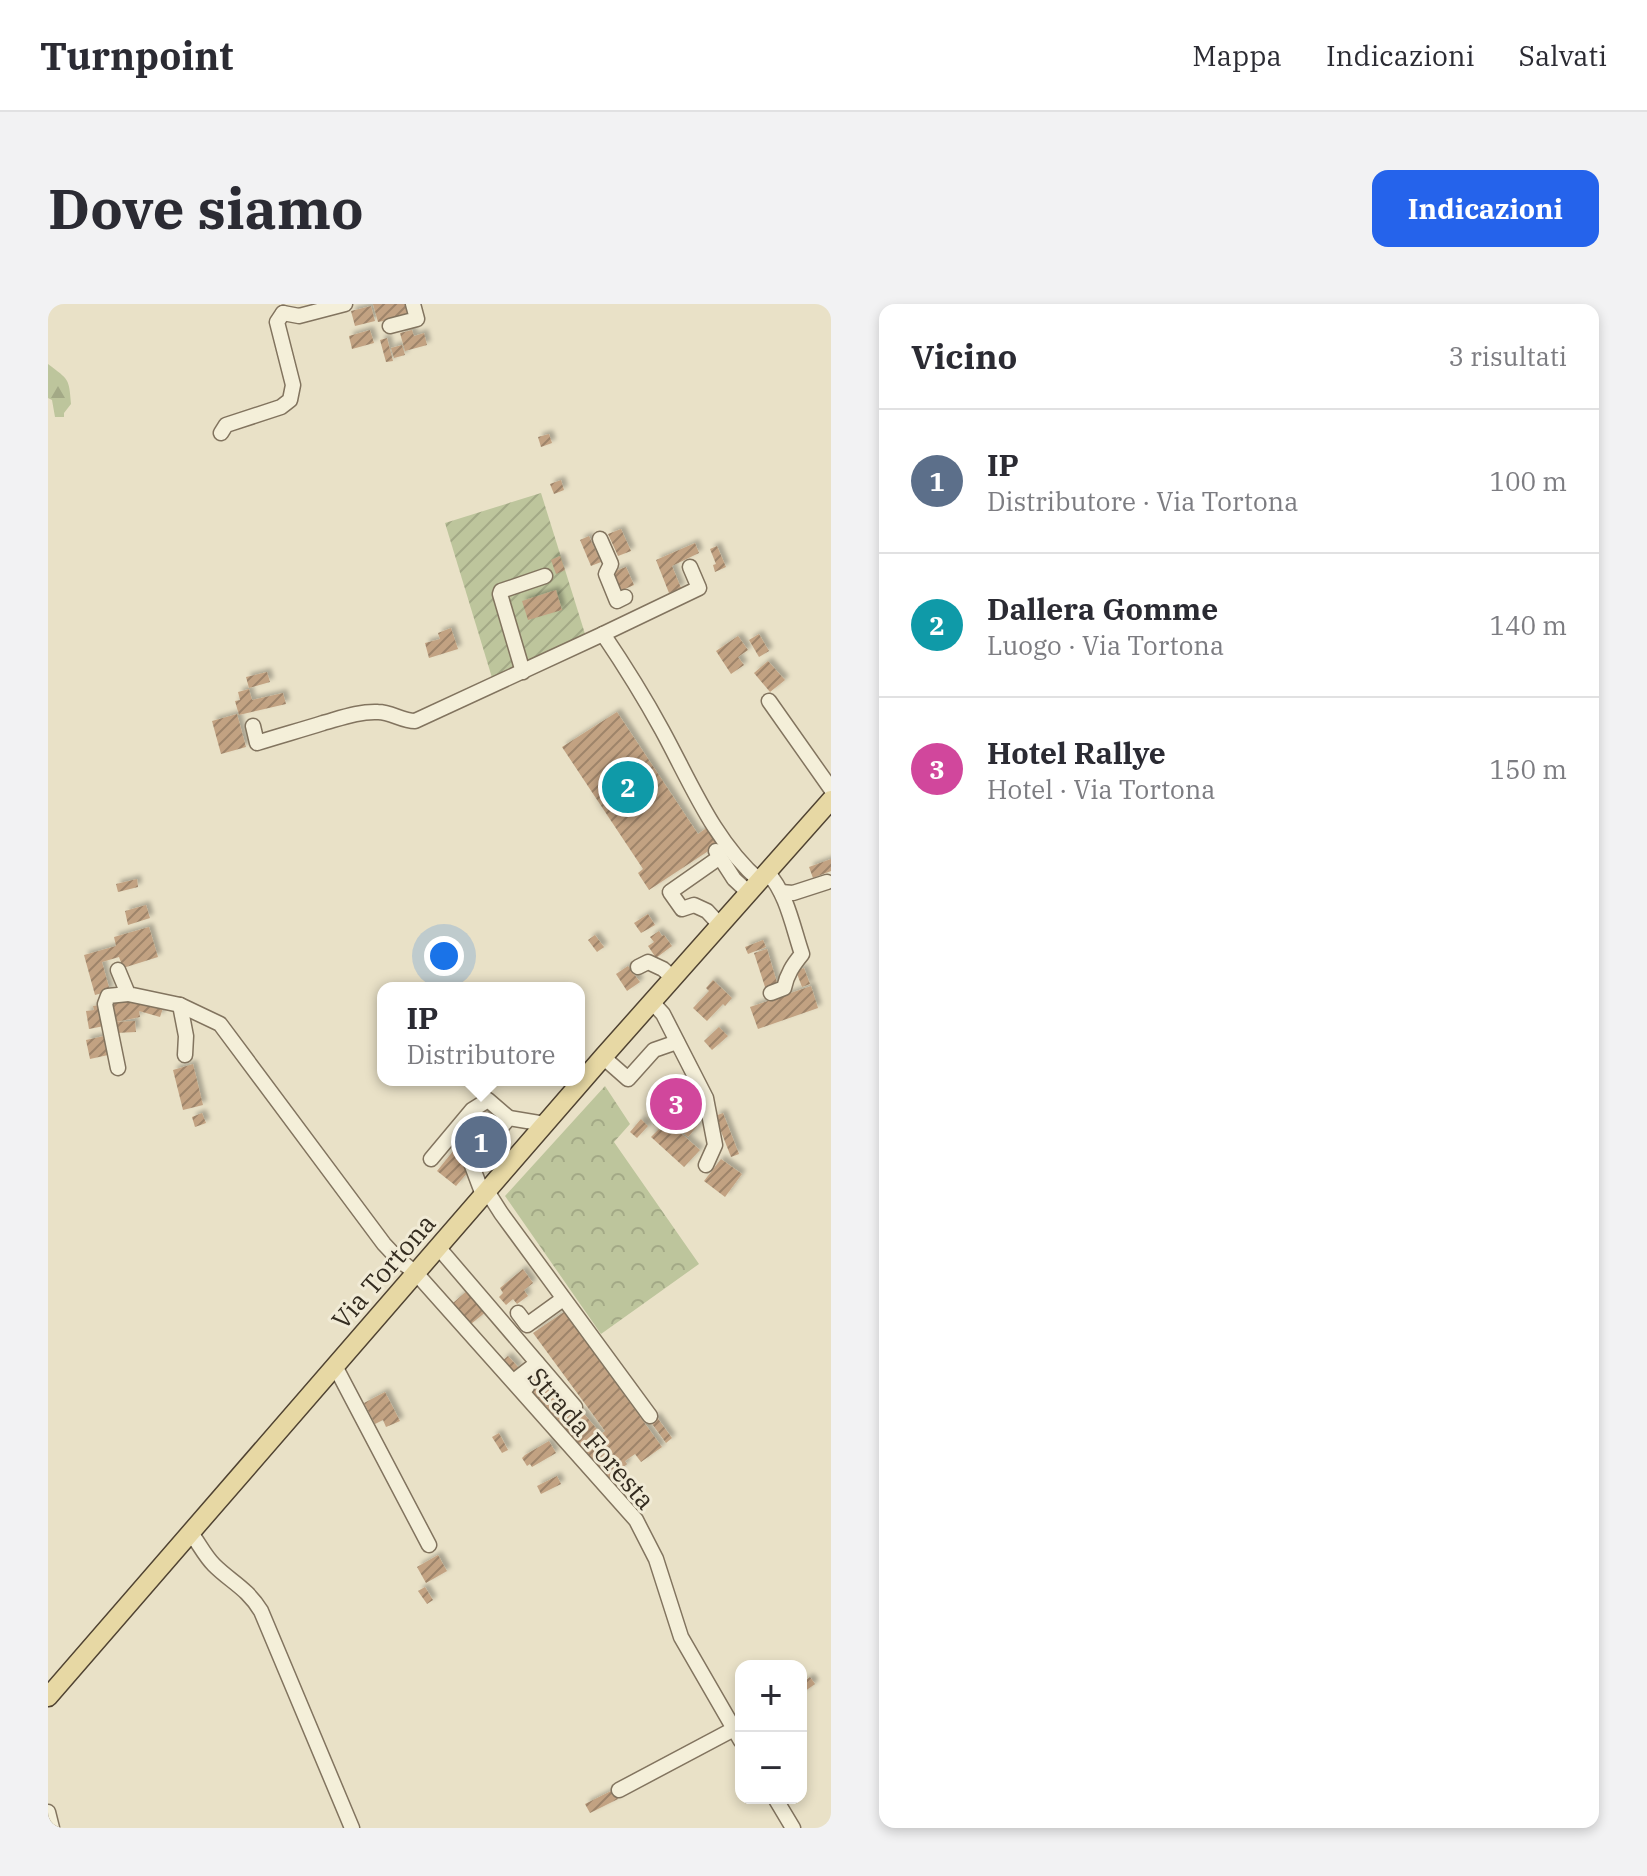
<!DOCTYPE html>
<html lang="it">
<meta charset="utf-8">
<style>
:root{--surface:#fff;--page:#f2f2f3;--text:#2b2b33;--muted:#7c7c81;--line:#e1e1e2;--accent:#2563eb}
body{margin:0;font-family:"IBM Plex Serif",serif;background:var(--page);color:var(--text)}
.controls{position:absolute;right:24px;bottom:24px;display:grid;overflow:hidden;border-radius:16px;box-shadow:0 4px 12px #0003}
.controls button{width:72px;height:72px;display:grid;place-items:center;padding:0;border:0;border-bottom:2px solid var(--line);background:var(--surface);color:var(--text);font:40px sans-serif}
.you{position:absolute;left:396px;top:652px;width:28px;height:28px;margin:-20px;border:6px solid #fff;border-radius:50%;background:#1a73e8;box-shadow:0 0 0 12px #1a73e833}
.badge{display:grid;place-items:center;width:52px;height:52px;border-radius:50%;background:var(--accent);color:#fff;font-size:26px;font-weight:700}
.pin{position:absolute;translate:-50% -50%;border:4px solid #fff;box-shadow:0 2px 8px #0006}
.popup{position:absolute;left:329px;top:678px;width:208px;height:104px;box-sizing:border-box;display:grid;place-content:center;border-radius:16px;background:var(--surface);filter:drop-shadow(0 2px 6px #0005);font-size:26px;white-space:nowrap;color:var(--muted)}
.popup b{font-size:30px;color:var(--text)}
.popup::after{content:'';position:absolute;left:50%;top:100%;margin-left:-16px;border:16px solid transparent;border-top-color:var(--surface)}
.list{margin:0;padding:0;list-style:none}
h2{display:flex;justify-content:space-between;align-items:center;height:104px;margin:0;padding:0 32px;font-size:34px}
h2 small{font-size:26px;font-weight:400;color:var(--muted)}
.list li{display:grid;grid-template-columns:52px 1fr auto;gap:24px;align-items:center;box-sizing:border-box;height:144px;padding:0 32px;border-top:2px solid var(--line)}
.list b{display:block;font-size:30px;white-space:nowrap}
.list p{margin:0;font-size:26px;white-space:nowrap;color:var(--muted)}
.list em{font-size:26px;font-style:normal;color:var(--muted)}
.map{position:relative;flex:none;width:783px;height:1524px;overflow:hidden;border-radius:16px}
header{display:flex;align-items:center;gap:48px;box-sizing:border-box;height:112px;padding:0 40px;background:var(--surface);border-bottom:2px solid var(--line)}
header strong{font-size:38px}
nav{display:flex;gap:44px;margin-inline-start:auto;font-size:28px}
.intro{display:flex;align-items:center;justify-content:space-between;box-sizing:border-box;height:192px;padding:0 48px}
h1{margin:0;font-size:56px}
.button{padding:20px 36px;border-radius:16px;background:var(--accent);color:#fff;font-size:28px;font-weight:700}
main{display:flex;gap:48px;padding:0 48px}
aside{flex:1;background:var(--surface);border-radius:16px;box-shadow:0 4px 12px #0003}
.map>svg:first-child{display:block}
</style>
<header>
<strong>Turnpoint</strong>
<nav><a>Mappa</a><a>Indicazioni</a><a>Salvati</a></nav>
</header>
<div class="intro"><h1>Dove siamo</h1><a class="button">Indicazioni</a></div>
<main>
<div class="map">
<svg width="783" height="1524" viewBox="0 0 783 1524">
<defs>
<pattern id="forest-firs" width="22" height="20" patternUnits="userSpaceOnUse" patternTransform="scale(2)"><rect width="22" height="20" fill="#bdc59c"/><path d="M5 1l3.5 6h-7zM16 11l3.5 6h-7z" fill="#a3a986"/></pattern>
<pattern id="park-crowns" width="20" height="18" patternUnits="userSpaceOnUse" patternTransform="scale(2)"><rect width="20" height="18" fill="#bdc59c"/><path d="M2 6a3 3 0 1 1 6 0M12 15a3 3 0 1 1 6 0" fill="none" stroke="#a3a986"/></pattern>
<pattern id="garden-furrows" width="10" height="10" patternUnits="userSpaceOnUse" patternTransform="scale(2)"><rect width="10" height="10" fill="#bdc59c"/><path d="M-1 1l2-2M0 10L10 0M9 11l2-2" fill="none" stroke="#a3a986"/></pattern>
<pattern id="building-hatch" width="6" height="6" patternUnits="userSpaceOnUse" patternTransform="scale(2)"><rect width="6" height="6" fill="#c2a282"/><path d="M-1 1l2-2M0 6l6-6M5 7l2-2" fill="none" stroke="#9e846a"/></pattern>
<filter id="shadow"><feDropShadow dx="4" dy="-4" stdDeviation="2" flood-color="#0004"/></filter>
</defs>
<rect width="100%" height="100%" fill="#e9e1c7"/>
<path fill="url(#forest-firs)" d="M0 60C21 76 21 74 23 100L16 109V113H7L4 96 0 94Z"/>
<path fill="url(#park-crowns)" d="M557 782 582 820 566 838 651 960 553 1030 457 892Z"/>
<path fill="url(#garden-furrows)" d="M493 189 538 333 445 377 397 219Z"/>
<g fill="url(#building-hatch)" filter="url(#shadow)">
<path d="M325 0H360L363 12 330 18Z"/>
<path d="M323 2 327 17 307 22 303 7Z"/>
<path d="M322 26 326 39 304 45 301 32Z"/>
<path d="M364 26 366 32 376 29 379 41 357 47 352 29Z"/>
<path d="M339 34 345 57 338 58 332 36Z"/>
<path d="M354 41 357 51 346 54 343 44Z"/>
<path d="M501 130 504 139 493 143 490 133Z"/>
<path d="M513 176 516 186 506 190 502 180Z"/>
<path d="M573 225 583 247 570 252 560 230Z"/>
<path d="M541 232 553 258 543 262 532 236Z"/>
<path d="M647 239 651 249 624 262 633 284 621 289 608 256Z"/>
<path d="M669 242 678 263 667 268 665 261 668 260 662 245Z"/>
<path d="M512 252 517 266 508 270 503 256Z"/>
<path d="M578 263 586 281 570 288 562 269Z"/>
<path d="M508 286 514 306 480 316 474 297Z"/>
<path d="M403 324 410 345 381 354 377 339 392 335 390 329Z"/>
<path d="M711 330 721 347 711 353 701 336Z"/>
<path d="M690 332 700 346 690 353 696 361 683 370 668 347Z"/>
<path d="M720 357 737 376 722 388 706 369Z"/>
<path d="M219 368 222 378 201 384 198 373Z"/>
<path d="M201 385 204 396 235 389 238 400 191 411 187 397 192 396 190 388Z"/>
<path d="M569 408 650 530 660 523 671 540 601 586 590 569 595 565 514 443Z"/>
<path d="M189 410 198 443 173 450 164 417Z"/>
<path d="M783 555V567L765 574 761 563Z"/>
<path d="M89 575 90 583 70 588 68 580Z"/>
<path d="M98 601 102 614 80 621 77 607Z"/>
<path d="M600 610 607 621 593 629 586 619Z"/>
<path d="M101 623 110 653 75 664 71 653 54 658 62 687 47 691 36 651 68 642 66 633Z"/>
<path d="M611 627 614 632 616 631 624 642 608 654 600 642 606 638 602 633Z"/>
<path d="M547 631 556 643 549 648 540 636Z"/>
<path d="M715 636 718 643 700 650 697 643Z"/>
<path d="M719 645 730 682 718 686 706 649Z"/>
<path d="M580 662 592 678 579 687 568 670Z"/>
<path d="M756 664 762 680 754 683 748 667Z"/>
<path d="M665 676 684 694 677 702 675 700 659 717 645 704 661 687 658 684Z"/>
<path d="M763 682 770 704 710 725 702 703Z"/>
<path d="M88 691 116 701 112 713 91 707 92 713 68 718 87 717 88 728 68 729 63 697Z"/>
<path d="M53 701 56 722 41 725 38 707 46 706 45 702Z"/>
<path d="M671 723 680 732 664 746 656 737Z"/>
<path d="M56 732 60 751 42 755 38 736Z"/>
<path d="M145 760 155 801 135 806 125 766Z"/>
<path d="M629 793 633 797 637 793 651 806 646 812 640 807 639 809 651 820 640 833 627 821 626 823 652 846 636 863 603 833 611 825 605 820 611 814 608 812 622 796 624 797Z"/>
<path d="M432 802 443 812 432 826 451 842 438 857 433 853 408 882 389 867 414 836 408 831Z"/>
<path d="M154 809 158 819 147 823 144 813Z"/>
<path d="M675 809 691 850 683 853 667 812Z"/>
<path d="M593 815 600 822 589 834 582 828Z"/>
<path d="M673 855 694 870 677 893 656 877Z"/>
<path d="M475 965 485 979 476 986 480 992 469 1000 465 995 458 1001 451 993 455 989 452 984Z"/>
<path d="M420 986 439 1007 423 1020 405 999Z"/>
<path d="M516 1008 614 1143 593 1158 587 1150 577 1157 579 1160 561 1175 531 1140 529 1142 480 1089 477 1074 488 1064 527 1111 533 1106 553 1130 557 1127 485 1029Z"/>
<path d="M460 1052 471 1064 464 1070 453 1058Z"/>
<path d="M337 1088 352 1117 338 1123 335 1116 327 1120 316 1099Z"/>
<path d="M608 1112 624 1134 618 1139 602 1117Z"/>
<path d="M451 1129 460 1146 454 1149 444 1133Z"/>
<path d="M501 1137 508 1149 484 1163 482 1160 479 1162 474 1154 477 1151Z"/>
<path d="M509 1172 513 1180 493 1190 489 1182Z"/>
<path d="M390 1251 399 1267 378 1279 369 1263Z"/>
<path d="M377 1283 385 1296 379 1300 370 1287Z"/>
<path d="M762 1373 767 1380 753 1390V1380Z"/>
<path d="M565 1486 570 1495 542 1509 537 1500Z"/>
</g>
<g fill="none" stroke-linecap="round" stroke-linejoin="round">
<g stroke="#82745f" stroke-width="17">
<g id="minor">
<path d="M235 9 251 12 297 0"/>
<path d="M342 22 369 15 365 0"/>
<path d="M173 129 178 121 233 103 242 96 245 81 229 18 235 9"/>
<path d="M552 235 563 260 558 270 569 297 577 293"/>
<path d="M555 330 651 284 642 263"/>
<path d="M475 368 452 290 453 287 497 272"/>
<path d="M721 397 783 485"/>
<path d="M205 422 209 439C231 432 253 426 275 419 293 414 312 407 330 408 343 408 354 417 367 417L555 330C576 361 596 393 614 426 642 477 666 538 712 577"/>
<path d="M668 547 686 575 701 589"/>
<path d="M672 553 622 588 634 605 646 601 659 607 672 621"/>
<path d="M719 568C739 589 745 624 754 650 745 661 739 670 736 684L723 689"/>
<path d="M733 588 745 589 779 578"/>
<path d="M590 663 600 658 615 665 625 674"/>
<path d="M70 666 80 690 132 701 172 720 336 940 351 956 368 969 588 1216 608 1255 633 1333 693 1437"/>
<path d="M604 698 615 710 658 794 667 841 658 861"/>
<path d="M132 701 138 732 137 751"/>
<path d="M555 753 580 775 606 746 629 738"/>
<path d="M70 764 57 700 60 692 80 690"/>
<path d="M383 855 424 806 440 796 461 814"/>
<path d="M439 887 453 909 602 1112"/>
<path d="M435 891 423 859 461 814 497 820"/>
<path d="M390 943 527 1103"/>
<path d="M470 1009 479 1021 515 995"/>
<path d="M287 1062 381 1241"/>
<path d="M479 1083 471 1073 489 1059"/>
<path d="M142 1228C151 1239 156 1251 166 1261 183 1278 199 1284 213 1307L304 1524"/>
<path d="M571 1486 686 1425"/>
<path d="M727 1494 745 1524"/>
<path d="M0 1508 4 1524"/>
</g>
</g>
<g stroke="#504332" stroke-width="21">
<path id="major" d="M0 1393 555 753 783 496"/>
</g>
<use href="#minor" stroke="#f4efd9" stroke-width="14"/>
<use href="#major" stroke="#e7d8a4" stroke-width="18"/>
</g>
<g text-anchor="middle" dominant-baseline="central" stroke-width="6" stroke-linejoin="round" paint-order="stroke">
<g font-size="26" fill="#342c20" stroke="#f1ebd6">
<text transform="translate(335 967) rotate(-49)">Via Tortona</text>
<text transform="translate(544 1134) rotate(49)">Strada Foresta</text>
</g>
</g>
</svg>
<div class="controls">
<button>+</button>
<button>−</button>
</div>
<div class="you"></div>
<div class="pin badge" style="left:433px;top:838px;background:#5c6f8a">1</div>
<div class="popup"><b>IP</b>Distributore</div>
<div class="pin badge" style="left:580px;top:483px;background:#0f9aa8">2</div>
<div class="pin badge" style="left:628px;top:800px;background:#d1479c">3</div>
</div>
<aside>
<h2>Vicino<small>3 risultati</small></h2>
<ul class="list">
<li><span class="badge" style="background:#5c6f8a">1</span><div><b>IP</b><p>Distributore · Via Tortona</p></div><em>100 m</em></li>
<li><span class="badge" style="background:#0f9aa8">2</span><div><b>Dallera Gomme</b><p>Luogo · Via Tortona</p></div><em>140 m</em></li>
<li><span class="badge" style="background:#d1479c">3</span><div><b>Hotel Rallye</b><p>Hotel · Via Tortona</p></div><em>150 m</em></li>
</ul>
</aside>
</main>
